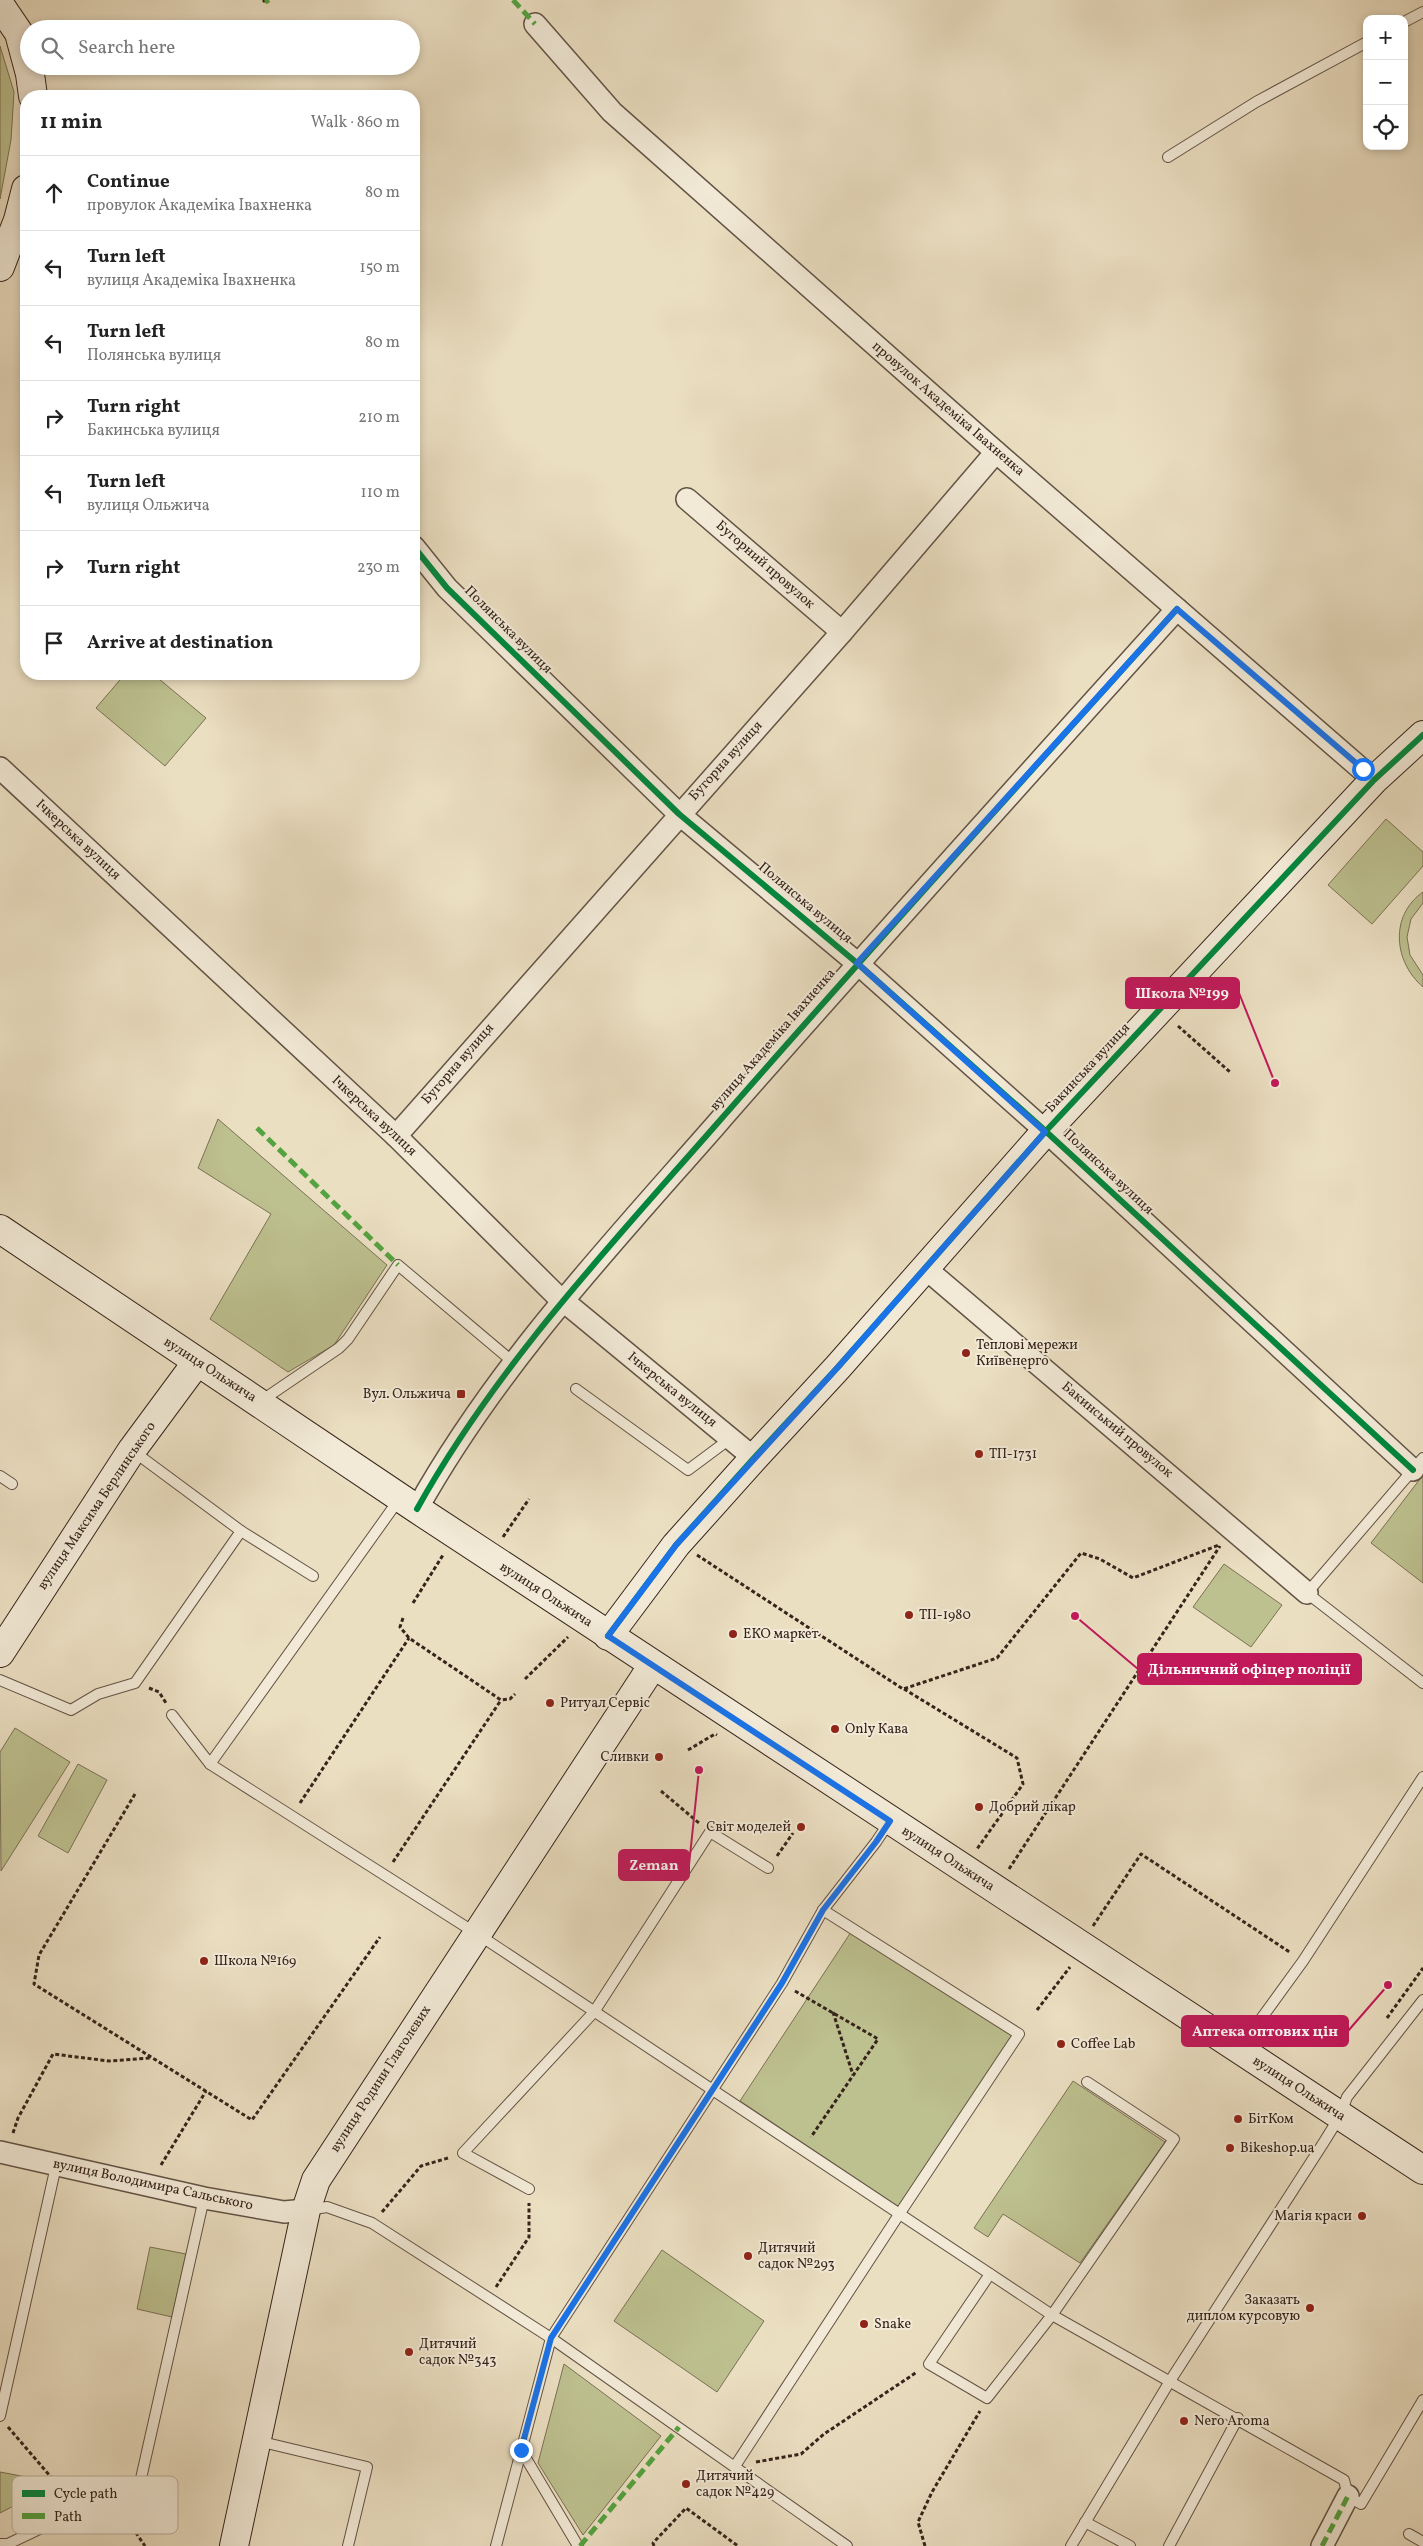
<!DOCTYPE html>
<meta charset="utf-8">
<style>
:root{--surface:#fff;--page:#f6f6f6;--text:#222;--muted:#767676;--line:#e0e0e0}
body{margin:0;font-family:Vollkorn,serif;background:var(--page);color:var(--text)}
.controls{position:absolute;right:15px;top:15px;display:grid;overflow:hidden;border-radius:10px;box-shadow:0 2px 8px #0003}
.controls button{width:45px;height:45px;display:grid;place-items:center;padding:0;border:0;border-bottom:1px solid var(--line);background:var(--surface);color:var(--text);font:25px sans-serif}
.stop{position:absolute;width:15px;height:15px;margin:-11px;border:4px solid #1a73e8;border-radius:50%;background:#fff}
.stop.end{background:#1a73e8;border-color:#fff;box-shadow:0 1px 5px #0008}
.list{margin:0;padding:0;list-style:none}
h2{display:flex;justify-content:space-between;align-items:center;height:65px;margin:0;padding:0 20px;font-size:21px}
h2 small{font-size:16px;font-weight:400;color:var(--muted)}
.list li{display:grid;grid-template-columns:32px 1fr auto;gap:15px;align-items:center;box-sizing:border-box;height:75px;padding:0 20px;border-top:1px solid var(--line)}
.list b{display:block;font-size:19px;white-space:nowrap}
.list p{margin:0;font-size:16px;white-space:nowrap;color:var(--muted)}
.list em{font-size:16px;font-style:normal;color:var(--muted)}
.icon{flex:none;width:28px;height:28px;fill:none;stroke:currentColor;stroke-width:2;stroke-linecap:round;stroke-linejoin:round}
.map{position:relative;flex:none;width:1423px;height:2546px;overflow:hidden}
.search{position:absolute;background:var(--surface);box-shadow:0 2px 8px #0003;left:20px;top:20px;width:400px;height:55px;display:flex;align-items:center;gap:12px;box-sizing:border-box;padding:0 18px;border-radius:28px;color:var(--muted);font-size:19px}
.panel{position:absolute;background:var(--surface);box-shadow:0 2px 8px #0003;left:20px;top:90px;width:400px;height:590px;border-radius:20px}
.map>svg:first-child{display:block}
</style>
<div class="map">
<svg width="1423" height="2546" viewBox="0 0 1423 2546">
<rect width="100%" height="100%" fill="#ebdfc2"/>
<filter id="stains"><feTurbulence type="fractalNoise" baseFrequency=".004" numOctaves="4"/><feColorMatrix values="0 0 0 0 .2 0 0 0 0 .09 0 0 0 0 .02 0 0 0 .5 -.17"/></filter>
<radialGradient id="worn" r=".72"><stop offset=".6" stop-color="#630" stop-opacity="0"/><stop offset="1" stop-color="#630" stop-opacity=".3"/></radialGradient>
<g fill="#bdc08f" stroke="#7a7255">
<path d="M0 46 14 92 11 140 0 199Z"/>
<path d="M125 674H153L206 718 165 766 96 708Z"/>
<path d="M1386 819 1423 852V866L1372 924 1328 885Z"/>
<path d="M1423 892V903L1411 919 1407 937 1410 955 1423 975V987C1394 962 1389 916 1423 892Z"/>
<path d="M218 1119 387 1265 334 1345 288 1372 210 1319 271 1214 198 1168Z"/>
<path d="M1423 1475V1583L1371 1543Z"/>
<path d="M1224 1564 1282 1605 1251 1647 1193 1607Z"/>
<path d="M15 1728 70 1762 1 1871 0 1752Z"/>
<path d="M78 1764 107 1780 68 1853 38 1836Z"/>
<path d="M851 1932 1014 2037 899 2207 740 2101Z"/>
<path d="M1073 2081 1165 2142 1080 2263 1003 2214 988 2237 974 2228Z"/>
<path d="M150 2247 186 2254 172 2317 137 2309Z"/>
<path d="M662 2250 764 2321 717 2392 614 2321Z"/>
<path d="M564 2364 661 2436 583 2535 538 2463Z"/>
<path d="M0 2472 37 2479 33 2496 0 2513Z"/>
</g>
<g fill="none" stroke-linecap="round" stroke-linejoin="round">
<g stroke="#635345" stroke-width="12">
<g id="lane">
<path d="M1404 22 1423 12"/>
<path d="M1168 157 1256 102 1367 42"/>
<path d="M576 1389 688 1470 731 1438"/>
<path d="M261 1401 339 1348 348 1339 398 1265 513 1362"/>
<path d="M133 1451 241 1531 313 1576"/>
<path d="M1423 1458 1307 1593 1423 1683"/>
<path d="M0 1476 12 1484"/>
<path d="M0 1680 71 1710 98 1694 135 1683 241 1531"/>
<path d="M172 1715 210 1764 485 1939 1052 2315 1344 2480 1348 2496 1361 2504 1423 2400"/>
<path d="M210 1764 400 1498"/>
<path d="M1244 2052 1250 2034 1303 1961 1423 1777"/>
<path d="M529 2189 463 2153 594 2012 710 1832 768 1868"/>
<path d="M308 2210 327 2207 372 2223 551 2338 847 2546"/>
<path d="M990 2274 929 2364 987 2398 1052 2315 1174 2139 1087 2082"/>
<path d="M0 2416 56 2166"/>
<path d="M258 2441 367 2467 348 2546"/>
<path d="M521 2450 578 2546"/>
<path d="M735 2466 900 2213 1019 2034 823 1910"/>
<path d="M1085 2522 1130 2546"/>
<path d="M1409 2534 1423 2542"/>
<path d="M0 2544H8L79 2510 132 2493 140 2483 204 2198"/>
<path d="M496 2546 551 2338 782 1983 823 1910 876 1842 890 1821"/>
<path d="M1071 2546 1170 2381 1324 2142 1340 2116 1347 2097 1423 2000"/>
<path d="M1169 2546 1238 2418"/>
</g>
</g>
<g stroke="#635345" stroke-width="24">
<g id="street">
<path d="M535 24 612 112 996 452 1374 780"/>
<path d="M687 499 842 632"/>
<path d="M414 547 447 588 679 814 857 963 1040 1126 1413 1470"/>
<path d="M0 768 396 1136 555 1294 754 1458"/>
<path d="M396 1136 842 632 996 452"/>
<path d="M925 1268 1307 1593"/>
<path d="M417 1509C496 1367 608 1248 715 1126 867 952 1022 781 1177 609"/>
<path d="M0 2152 204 2198 284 2212 306 2210"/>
<path d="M1322 2546 1348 2496"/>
</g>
</g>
<g stroke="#36241b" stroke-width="30">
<g id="secondary">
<path d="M0 5 19 33 30 74 33 96"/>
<path d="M0 267 18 220 26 189"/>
<path d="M0 1229 417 1509 1423 2170"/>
<path d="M608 1636 676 1545 754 1458 838 1367 1045 1132 1374 780 1423 735"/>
<path d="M0 1653 132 1450 197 1362"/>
<path d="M234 2546 306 2210 316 2180 653 1665"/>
</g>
</g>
<g stroke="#36241b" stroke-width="3" stroke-dasharray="4 2.5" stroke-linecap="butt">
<path d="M263 0 265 2"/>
<path d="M1178 1026 1230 1072"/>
<path d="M503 1537 529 1499"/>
<path d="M697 1555 903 1689 997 1658 1081 1553 1100 1559 1133 1578 1219 1545"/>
<path d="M413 1603 443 1555"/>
<path d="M403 1618 400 1627 409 1638 501 1700 510 1699 515 1694"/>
<path d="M525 1679 568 1637"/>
<path d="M149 1688 159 1692 166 1703"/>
<path d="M904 1689 1017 1758 1023 1784 977 1849"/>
<path d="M688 1750 715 1734 717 1735"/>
<path d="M661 1791 699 1823"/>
<path d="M135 1794 39 1955 34 1984 252 2120 380 1937"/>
<path d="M300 1803 409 1638"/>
<path d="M777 1856 793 1833"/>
<path d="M393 1862 501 1700"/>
<path d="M1009 1869 1220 1546"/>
<path d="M1093 1926 1141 1854 1291 1953"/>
<path d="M795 1991 878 2039 811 2137"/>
<path d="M1037 2010 1070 1967"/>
<path d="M833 2012 853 2075"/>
<path d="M1387 2018 1423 1968"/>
<path d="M13 2133 18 2118 53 2054 109 2061 151 2058"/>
<path d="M161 2165 206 2091"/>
<path d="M382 2212 421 2166 448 2158"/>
<path d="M496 2287 529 2237V2203"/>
<path d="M8 2427 69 2498"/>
<path d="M756 2462 801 2454 824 2434 917 2372"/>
<path d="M121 2511 145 2546"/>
<path d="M654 2546 653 2543 686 2508 738 2546"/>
<path d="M925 2546 918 2522 932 2492 980 2411"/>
</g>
<use href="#lane" stroke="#f2ead7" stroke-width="10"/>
<use href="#street" stroke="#f2ead7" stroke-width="21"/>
<use href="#secondary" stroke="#f2ead7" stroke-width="28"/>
<g stroke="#53a340" stroke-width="5" stroke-dasharray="10 5" stroke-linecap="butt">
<path d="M513 0 535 24"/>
<path d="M265 2 269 0"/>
<path d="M257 1128 398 1265"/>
<path d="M580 2546 679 2427"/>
<path d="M1322 2546 1348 2496"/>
</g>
<g stroke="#f2ead7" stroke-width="9">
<g id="cycleway">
<path d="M414 547 447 588 679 814 857 963 1040 1126 1413 1470"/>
<path d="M417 1509C496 1367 608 1248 715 1126 867 952 1022 781 1177 609"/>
<path d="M608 1636 676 1545 754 1458 838 1367 1045 1132 1374 780 1423 735"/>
</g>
</g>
<use href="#cycleway" stroke="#00873e" stroke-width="6"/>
</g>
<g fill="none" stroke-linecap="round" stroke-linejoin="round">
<path stroke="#1a73e8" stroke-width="6" d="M521 2450 551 2338 782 1983 823 1910 876 1842 890 1821 608 1636 676 1545 838 1367 1045 1132 857 963 1177 609 1363 769"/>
</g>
<g fill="#8f2418" stroke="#f2ead7" stroke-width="2">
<circle cx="966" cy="1353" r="5"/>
<rect x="456" y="1389" width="10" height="10" rx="2.5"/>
<circle cx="979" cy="1454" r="5"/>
<circle cx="909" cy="1615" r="5"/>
<circle cx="733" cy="1634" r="5"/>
<circle cx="550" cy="1703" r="5"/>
<circle cx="835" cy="1729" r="5"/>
<circle cx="659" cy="1757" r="5"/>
<circle cx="979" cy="1807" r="5"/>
<circle cx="801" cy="1827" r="5"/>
<circle cx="204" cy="1961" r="5"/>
<circle cx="1061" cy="2044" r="5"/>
<circle cx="1238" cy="2119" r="5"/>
<circle cx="1230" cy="2148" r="5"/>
<circle cx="1362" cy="2216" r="5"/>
<circle cx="748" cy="2256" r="5"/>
<circle cx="1310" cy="2308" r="5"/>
<circle cx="864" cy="2324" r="5"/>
<circle cx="409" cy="2352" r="5"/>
<circle cx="1184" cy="2421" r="5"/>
<circle cx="686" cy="2484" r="5"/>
</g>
<g text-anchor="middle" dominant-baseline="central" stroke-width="4" stroke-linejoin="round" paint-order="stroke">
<g font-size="14" fill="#36241b" stroke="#f2ead7">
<text transform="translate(948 409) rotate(41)">провулок Академіка Івахненка</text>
<text transform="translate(765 565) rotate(41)">Бугорний провулок</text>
<text transform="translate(508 630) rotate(45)">Полянська вулиця</text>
<text transform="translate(726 761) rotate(-48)">Бугорна вулиця</text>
<text transform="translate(78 840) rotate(43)">Ічкерська вулиця</text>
<text transform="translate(805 903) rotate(40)">Полянська вулиця</text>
<text transform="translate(773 1040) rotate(-49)">вулиця Академіка Івахненка</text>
<text transform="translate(458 1064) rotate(-49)">Бугорна вулиця</text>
<text transform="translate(1088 1068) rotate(-47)">Бакинська вулиця</text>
<text transform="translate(374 1116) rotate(43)">Ічкерська вулиця</text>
<text transform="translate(1108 1172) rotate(43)">Полянська вулиця</text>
<text transform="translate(210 1370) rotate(33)">вулиця Ольжича</text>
<text transform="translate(672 1390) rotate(39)">Ічкерська вулиця</text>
<text transform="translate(1117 1430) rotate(40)">Бакинський провулок</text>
<text transform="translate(97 1506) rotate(-56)">вулиця Максима Берлинського</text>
<text transform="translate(546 1595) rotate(33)">вулиця Ольжича</text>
<text transform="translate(948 1859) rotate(33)">вулиця Ольжича</text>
<text transform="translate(381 2079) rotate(-57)">вулиця Родини Глаголєвих</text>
<text transform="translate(1299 2089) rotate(33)">вулиця Ольжича</text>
<text transform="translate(153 2185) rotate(12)">вулиця Володимира Сальського</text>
</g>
<g font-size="14" fill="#36241b" stroke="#f2ead7" text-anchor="start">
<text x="976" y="1345">Теплові мережи<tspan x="976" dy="16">Київенерго</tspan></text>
<text x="451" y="1394" text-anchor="end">Вул. Ольжича</text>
<text x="989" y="1454">ТП-1731</text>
<text x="919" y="1615">ТП-1980</text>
<text x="743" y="1634">ЕКО маркет</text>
<text x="560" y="1703">Ритуал Сервіс</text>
<text x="845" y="1729">Only Кава</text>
<text x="649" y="1757" text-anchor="end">Сливки</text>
<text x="989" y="1807">Добрий лікар</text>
<text x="791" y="1827" text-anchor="end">Світ моделей</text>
<text x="214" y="1961">Школа №169</text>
<text x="1071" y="2044">Coffee Lab</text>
<text x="1248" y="2119">БітКом</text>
<text x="1240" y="2148">Bikeshop.ua</text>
<text x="1352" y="2216" text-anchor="end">Магія краси</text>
<text x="758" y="2248">Дитячий<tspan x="758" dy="16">садок №293</tspan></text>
<text x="1300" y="2300" text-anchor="end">Заказать<tspan x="1300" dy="16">диплом курсовую</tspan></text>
<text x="874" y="2324">Snake</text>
<text x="419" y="2344">Дитячий<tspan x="419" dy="16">садок №343</tspan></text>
<text x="1194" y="2421">Nero Aroma</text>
<text x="696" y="2476">Дитячий<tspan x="696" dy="16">садок №429</tspan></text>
</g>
</g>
<rect x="12" y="2476" width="166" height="58" rx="8" fill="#f2ead7" stroke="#baaf9f" stroke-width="1"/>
<rect x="22" y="2490" width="23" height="7" fill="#00873e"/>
<rect x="22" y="2513" width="23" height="6" fill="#53a340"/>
<g font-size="14" fill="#36241b">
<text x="54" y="2498">Cycle path</text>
<text x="54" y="2521">Path</text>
</g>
<path fill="none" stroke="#c2185b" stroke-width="2" d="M1275 1083L1239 993M1075 1616L1138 1669M699 1770L689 1865M1388 1985L1348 2031"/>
<g fill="#c2185b" stroke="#f2ead7" stroke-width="2">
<circle cx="1275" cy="1083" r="5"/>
<circle cx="1075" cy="1616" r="5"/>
<circle cx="699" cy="1770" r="5"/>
<circle cx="1388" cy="1985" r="5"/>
</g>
<g fill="#c2185b" stroke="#c2185b" stroke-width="2">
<rect x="1126" y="978" width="113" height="30" rx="5"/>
<rect x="1138" y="1654" width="223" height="30" rx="5"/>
<rect x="619" y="1850" width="70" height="30" rx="5"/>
<rect x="1182" y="2016" width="166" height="30" rx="5"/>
</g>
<g font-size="15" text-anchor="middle" font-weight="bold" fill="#fff">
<text x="1182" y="998">Школа №199</text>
<text x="1249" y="1674">Дільничний офіцер поліції</text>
<text x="654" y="1870">Zeman</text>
<text x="1265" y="2036">Аптека оптових цін</text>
</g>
<rect width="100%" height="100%" filter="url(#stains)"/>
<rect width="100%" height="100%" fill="url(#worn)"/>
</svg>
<div class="controls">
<button>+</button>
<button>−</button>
<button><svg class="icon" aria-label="locate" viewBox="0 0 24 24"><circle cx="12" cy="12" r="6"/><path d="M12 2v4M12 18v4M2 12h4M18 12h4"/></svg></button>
</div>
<div class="stop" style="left:1363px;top:769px"></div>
<div class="stop end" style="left:521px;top:2450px"></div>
<div class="search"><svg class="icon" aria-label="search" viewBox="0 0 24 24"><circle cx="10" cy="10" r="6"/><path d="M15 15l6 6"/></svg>Search here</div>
<section class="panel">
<h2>11 min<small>Walk · 860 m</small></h2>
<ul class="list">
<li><svg class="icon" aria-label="ahead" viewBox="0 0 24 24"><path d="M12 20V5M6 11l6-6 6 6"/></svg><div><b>Continue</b><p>провулок Академіка Івахненка</p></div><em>80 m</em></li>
<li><svg class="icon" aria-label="left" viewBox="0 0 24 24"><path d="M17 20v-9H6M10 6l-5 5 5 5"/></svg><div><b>Turn left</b><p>вулиця Академіка Івахненка</p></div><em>150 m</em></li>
<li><svg class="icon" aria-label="left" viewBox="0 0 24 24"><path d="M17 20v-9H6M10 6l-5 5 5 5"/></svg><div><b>Turn left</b><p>Полянська вулиця</p></div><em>80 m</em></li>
<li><svg class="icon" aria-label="right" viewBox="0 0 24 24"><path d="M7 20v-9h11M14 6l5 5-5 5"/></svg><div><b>Turn right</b><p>Бакинська вулиця</p></div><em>210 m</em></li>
<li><svg class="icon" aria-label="left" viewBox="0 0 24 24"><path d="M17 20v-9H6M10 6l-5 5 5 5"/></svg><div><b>Turn left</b><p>вулиця Ольжича</p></div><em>110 m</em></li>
<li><svg class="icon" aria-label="right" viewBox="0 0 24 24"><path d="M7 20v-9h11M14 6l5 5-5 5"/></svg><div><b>Turn right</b></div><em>230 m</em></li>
<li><svg class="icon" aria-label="arrive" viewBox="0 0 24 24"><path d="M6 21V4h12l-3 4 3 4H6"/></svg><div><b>Arrive at destination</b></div></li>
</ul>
</section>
</div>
